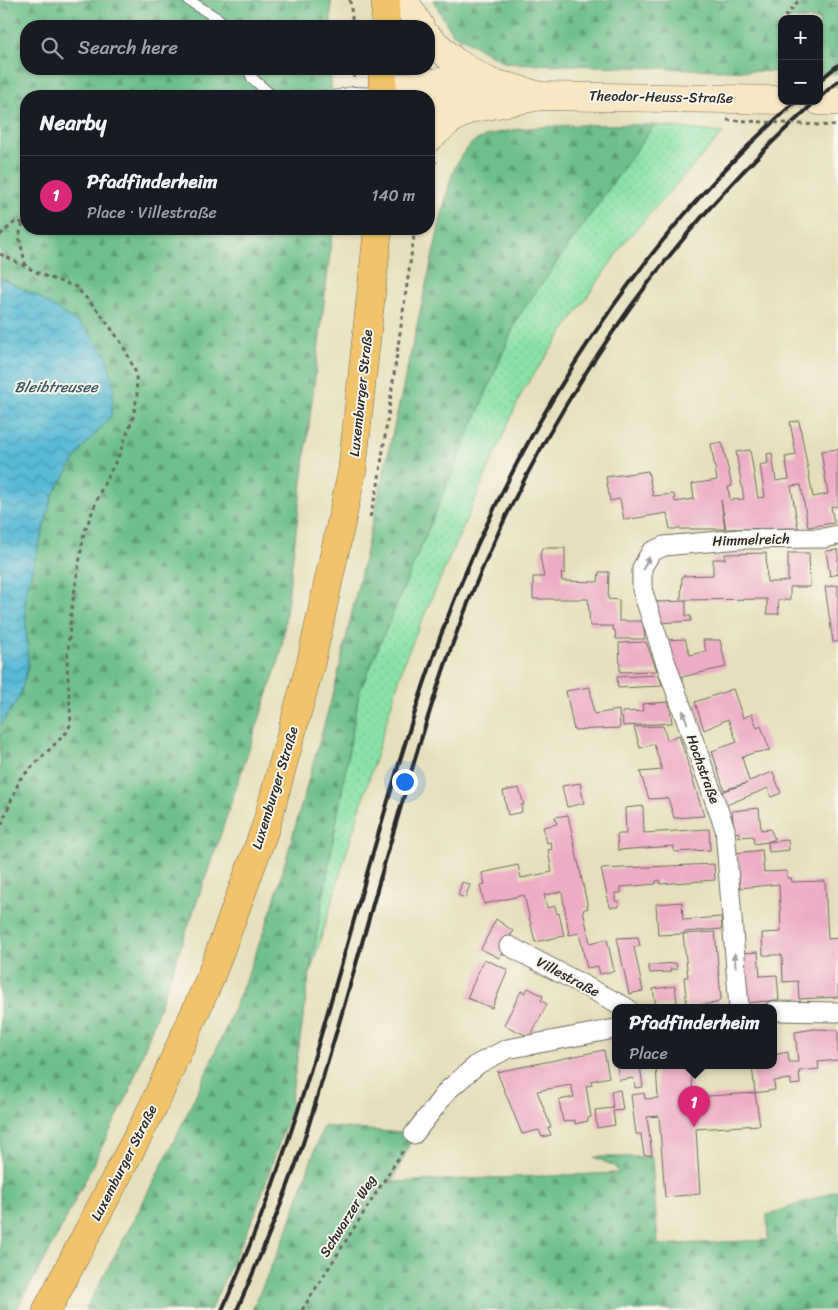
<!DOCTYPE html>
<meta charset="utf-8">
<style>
:root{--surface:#171b24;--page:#242831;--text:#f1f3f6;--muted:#9ea1a6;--line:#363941;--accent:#db2777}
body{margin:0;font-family:Sriracha,sans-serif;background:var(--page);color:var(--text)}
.controls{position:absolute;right:15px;top:15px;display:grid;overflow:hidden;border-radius:10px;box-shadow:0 1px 4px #0004}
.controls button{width:45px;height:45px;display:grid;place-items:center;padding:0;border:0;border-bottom:1px solid var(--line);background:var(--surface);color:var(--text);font:25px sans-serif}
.you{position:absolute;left:404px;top:781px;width:18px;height:18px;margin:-12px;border:4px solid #fff;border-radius:50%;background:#1a73e8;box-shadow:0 0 0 8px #1a73e833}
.badge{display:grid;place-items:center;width:32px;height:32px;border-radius:50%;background:var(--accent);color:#fff;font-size:16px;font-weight:700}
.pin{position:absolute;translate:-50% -41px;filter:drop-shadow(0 1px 2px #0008)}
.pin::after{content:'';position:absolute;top:26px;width:18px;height:15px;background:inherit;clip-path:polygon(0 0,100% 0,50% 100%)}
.popup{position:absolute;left:612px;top:1004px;width:165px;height:65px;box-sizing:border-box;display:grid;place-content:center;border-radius:10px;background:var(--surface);filter:drop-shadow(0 1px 4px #0005);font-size:16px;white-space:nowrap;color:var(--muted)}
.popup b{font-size:19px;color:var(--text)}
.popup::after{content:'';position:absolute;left:50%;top:100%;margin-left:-10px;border:10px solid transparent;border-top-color:var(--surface)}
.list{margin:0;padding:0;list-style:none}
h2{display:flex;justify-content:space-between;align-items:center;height:65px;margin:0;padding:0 20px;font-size:21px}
h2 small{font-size:16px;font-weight:400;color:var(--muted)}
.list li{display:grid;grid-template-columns:32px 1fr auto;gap:15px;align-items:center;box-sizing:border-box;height:80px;padding:0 20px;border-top:1px solid var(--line)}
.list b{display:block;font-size:19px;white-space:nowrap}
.list p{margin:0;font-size:16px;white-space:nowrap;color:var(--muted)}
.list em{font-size:16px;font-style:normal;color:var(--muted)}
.icon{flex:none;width:28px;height:28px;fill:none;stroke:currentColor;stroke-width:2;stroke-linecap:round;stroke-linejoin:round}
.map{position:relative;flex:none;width:838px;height:1310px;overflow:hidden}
.search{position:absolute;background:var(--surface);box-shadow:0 1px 4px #0004;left:20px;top:20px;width:415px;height:55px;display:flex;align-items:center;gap:12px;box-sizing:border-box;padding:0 18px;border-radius:20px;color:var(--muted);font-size:19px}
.panel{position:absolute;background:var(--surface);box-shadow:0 1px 4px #0004;left:20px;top:90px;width:415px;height:145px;border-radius:20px}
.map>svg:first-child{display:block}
</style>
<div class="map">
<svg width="838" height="1310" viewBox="0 0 838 1310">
<defs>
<pattern id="grass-dots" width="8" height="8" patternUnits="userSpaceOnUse" patternTransform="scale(1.25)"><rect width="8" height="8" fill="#89e1a6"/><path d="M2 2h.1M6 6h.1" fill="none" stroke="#76c18f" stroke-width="1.8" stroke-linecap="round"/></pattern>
<pattern id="forest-firs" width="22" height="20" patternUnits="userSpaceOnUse" patternTransform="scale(1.25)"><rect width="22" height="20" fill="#6ebf8b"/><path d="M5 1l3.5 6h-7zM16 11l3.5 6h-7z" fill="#5b9b72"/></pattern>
<pattern id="water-waves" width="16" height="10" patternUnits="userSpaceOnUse" patternTransform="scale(1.25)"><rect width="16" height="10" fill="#56bad5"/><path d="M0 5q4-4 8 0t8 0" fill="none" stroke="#4797ad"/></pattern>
</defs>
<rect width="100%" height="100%" fill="#fbf7ec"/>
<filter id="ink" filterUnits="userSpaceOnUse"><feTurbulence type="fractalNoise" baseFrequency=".02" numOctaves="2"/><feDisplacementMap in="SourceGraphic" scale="10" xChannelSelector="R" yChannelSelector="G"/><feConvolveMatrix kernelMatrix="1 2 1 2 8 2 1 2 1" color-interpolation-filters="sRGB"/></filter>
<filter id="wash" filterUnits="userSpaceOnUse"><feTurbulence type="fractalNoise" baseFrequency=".0096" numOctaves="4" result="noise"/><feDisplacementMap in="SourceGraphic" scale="20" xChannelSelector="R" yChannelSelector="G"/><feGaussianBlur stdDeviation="1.12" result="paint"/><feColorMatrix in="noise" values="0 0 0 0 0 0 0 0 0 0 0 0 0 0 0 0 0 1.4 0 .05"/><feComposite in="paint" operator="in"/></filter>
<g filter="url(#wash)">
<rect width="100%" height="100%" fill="#e6dfbb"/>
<path fill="url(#grass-dots)" stroke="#5a8668" d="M654 125 723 133 627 239 523 390 406 657 309 977 359 693 518 317Z"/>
<g fill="url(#forest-firs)" stroke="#4c755b">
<path d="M0 0H331V26H26V69H330L332 96H26V229H333L281 654 215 851 128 1095 51 1248 16 1310H0V726L20 696 28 666 25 595 53 494 82 449 111 416 36 295 0 278Z"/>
<path d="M433 0H838V74L819 73V19H782V72L506 63 452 33Z"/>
<path d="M654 125 518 317 359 693 309 977 289 1114 255 1214 210 1310H85C157 1180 225 1046 273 905L336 683 443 210C449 187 452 162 471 144 497 121 617 125 654 125Z"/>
<path d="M323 1126 414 1134 392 1182 619 1173 614 1166 594 1157H652L658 1245 768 1240 767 1215 838 1190V1310H252L287 1231Z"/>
</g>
<path fill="url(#water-waves)" stroke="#407280" d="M0 278 36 295 85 328 107 355 114 389 111 416 82 449 53 494 25 595 28 666 20 696 0 726Z"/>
<g id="blocks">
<g fill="#ecacc5">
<path d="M799 421 813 497 828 494 821 451 838 449V506L831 507 834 523 808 527 801 485 791 486 798 528 726 529 721 500 725 529H670L667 513 624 520 620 499 610 501 606 477 648 471 653 496 674 494 675 502 694 499 692 484 717 480 711 444 722 442 732 486 728 487 730 500 744 499 736 452 750 450 758 498 765 497 760 465 768 463 767 454 772 453 776 481 789 479 785 457 796 455 790 422Z"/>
<path d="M542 548H565V573H561L562 581 598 582 599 572H609L608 599 619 600V621H643L645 639H616L615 630H613V626H590L588 599H533V577H544L540 556Z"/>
<path d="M838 550V574L830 576 826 551Z"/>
<path d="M766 553 767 582H778L788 581V553H809L810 587H790V600H778L779 614H767V599L681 600 682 576 713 575V559H725V554Z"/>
<path d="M838 585V642H833L825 587Z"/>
<path d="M686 601V616H691V621L659 623 656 602Z"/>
<path d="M685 639 690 655 706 651 703 640H720L726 667 677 678 666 640Z"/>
<path d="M646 642 657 671 620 672 619 643Z"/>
<path d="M659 675 662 686 618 688 617 677Z"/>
<path d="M590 687 594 714 619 710 620 728 574 730 566 691Z"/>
<path d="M733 689 743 718 752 714 757 728 761 726 770 750 753 753 742 757 749 781 773 772 781 793 771 797 768 788 724 806 719 793 747 783 724 790 712 751 737 742 728 719 704 730 695 702Z"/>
<path d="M669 702 672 723 623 726 622 712 643 711 642 704Z"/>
<path d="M663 726 667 740 679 735 704 816 674 818 668 798 649 799 640 772 662 770 654 744 640 748 634 727Z"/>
<path d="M580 783 584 803 567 807 562 786Z"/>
<path d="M519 788 524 805H521L522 812 508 815 503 791Z"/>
<path d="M643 806 644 833 709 829 710 850 674 852V846L618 850 617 834H626L625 808Z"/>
<path d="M759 808 761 830 770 829 775 839 768 842 788 840 789 850 769 852 768 842 754 844 753 836 739 837V832L734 833 732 811Z"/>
<path d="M568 815 588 908 583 910 590 943 607 939 614 971 600 974 598 966 587 968 579 933 569 935 562 892 544 895 547 908 555 906 557 914 559 913 564 936 535 942 524 895 484 904 480 885 485 884 482 873 518 865 521 878 552 872 548 850 552 849 551 842 547 843 543 827 557 824 555 817Z"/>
<path d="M762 850 764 872 787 871V878H791L792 882 825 881 828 939 838 938V997L799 999 798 981 783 982 782 955H763L762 933 781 932 779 884 740 888 736 853Z"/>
<path d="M714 864 715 880 660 884V880L656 881V884L621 887V893H615V901H619V907H610L601 869Z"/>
<path d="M462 882 470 885 465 898 458 895Z"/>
<path d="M682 902 683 920 721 917 722 929 684 932V934L715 932 721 998 717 1003 687 1006 684 977H688L683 934 658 935 656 904Z"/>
<path d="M496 919 513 931 499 958 481 949Z"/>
<path d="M638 937 640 946 634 947 643 991 629 994 617 938Z"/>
<path d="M758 952 760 976 777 975 779 1000 747 1003 743 953Z"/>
<path d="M484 959 508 970 492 1008 467 998Z"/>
<path d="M676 963 677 969H670L671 972 650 973 648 965Z"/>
<path d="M675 986 677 1003 656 1006 653 989Z"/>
<path d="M528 988 543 996 541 1001 547 1004 530 1037 504 1025 521 991 525 993Z"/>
<path d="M814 1029 838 1030V1060L818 1062 819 1069 799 1071 800 1084 791 1085V1079L774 1081 775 1090 755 1093 752 1066H773V1055L788 1052 789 1062H798L795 1032Z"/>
<path d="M604 1050 609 1077 591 1081 592 1085 586 1086 591 1117 588 1118V1121L575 1124V1120L563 1122 559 1100 574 1097 571 1085 537 1091 551 1127 548 1128 551 1135 542 1137 539 1130 522 1134 497 1072Z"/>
<path d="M617 1066H640L643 1087 635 1088 634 1078 619 1080Z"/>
<path d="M656 1066H691L693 1097 755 1093 760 1125 696 1129 700 1194 665 1197 659 1116 647 1117 652 1155H644L641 1134H636L631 1095 644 1093 645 1099 658 1098Z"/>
<path d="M620 1090 623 1110 613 1111 615 1125 597 1128 595 1110 613 1108 611 1091Z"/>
</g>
</g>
</g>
<g filter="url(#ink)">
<use href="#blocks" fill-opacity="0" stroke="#6c6a5d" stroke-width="1"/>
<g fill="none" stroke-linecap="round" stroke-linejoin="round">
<g stroke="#6c6a5d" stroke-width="12">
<g id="service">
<path d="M188 0 220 20 224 26"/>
<path d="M248 69 252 78 272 96"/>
<path d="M334 96 353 92 380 93"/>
</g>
</g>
<g stroke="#6c6a5d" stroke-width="21">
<g id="minor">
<path d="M509 946 627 1008"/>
<path d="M739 1008 725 829 663 655 642 589V568L651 552 664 546 740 539 824 538 838 535"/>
<path d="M773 1011 838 1012"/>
<path d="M414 1134 448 1090 478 1064 507 1049 615 1029"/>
</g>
</g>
<g stroke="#6c6a5d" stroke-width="29">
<g id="secondary">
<path d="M404 0 420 26"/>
<path d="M429 38 454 61 490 83"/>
<path d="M382 93C416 82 455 79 491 83 505 85 519 90 533 94"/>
<path d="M819 101H838"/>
<path d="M429 108 469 109 541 96 782 100"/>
<path d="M429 138 449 121 469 109"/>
</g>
</g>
<g stroke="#6c6a5d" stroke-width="29">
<g id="primary">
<path d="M385 26 386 0"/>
<path d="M382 96 383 69"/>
<path d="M47 1310 153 1107 209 981 266 826 311 662 352 472 378 229"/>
</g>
</g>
<g stroke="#6c6a5d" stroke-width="3" stroke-dasharray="4 4" stroke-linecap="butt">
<path d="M350 0 353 26"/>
<path d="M785 17 799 0"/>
<path d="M354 78 355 69"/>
<path d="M429 171 436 161"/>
<path d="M23 223 19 236 26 267"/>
<path d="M0 235 15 222 26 223"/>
<path d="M0 254 45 276 76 287 99 312 123 345 136 373 137 396 133 418 119 455 101 490 84 533 71 613 67 665 71 723 67 732 20 779 0 828"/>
<path d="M370 517 378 485 415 229"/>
<path d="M302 1310 404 1149"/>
</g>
<use href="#service" stroke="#fff" stroke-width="10"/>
<use href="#minor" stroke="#fff" stroke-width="19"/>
<use href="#secondary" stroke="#f9e7c3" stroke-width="28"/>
<use href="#primary" stroke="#f1c36a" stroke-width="28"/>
<g stroke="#2b2b2b" stroke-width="4">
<path d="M819 81 838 65"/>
<path d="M819 98 838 81"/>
<path d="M222 1310C314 1109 355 890 425 681 496 464 624 253 796 101"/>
<path d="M237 1310C258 1262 278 1213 296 1164 308 1130 318 1095 328 1060 366 935 397 809 438 686 511 463 640 258 816 101"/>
</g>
<path stroke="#6c6a5d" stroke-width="3" stroke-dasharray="4 4" stroke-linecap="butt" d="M727 120 838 126"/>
</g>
<defs><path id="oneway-solid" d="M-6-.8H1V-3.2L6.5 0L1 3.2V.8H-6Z" transform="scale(1.25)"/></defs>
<g fill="#a0a0a0">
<use href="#oneway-solid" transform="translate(646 563) rotate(-63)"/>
<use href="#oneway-solid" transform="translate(685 717) rotate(-110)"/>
<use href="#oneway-solid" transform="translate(735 960) rotate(-95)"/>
</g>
</g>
<g text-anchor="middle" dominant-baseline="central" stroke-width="4" stroke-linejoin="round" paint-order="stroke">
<g font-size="14" fill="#2b2b2b" stroke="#fbf7ec">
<text transform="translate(661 97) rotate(1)">Theodor-Heuss-Straße</text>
<text transform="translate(361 393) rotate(-84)">Luxemburger Straße</text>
<text transform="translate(751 540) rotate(-2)">Himmelreich</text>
<text transform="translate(703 769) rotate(70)">Hochstraße</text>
<text transform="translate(275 788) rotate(-73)">Luxemburger Straße</text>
<text transform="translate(568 977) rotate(28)">Villestraße</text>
<text transform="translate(124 1163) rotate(-63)">Luxemburger Straße</text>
<text transform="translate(348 1216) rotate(-58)">Schwarzer Weg</text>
</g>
<g font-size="15" font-style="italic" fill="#3a5d66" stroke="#fbf7ec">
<text x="56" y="387">Bleibtreusee</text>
</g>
</g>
</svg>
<div class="controls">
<button>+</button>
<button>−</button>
</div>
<div class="you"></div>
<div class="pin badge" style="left:694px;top:1127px">1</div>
<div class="popup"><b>Pfadfinderheim</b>Place</div>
<div class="search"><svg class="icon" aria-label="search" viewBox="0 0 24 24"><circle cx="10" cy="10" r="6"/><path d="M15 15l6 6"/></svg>Search here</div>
<section class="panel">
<h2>Nearby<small></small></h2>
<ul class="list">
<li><span class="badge">1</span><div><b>Pfadfinderheim</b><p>Place · Villestraße</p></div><em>140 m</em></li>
</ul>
</section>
</div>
